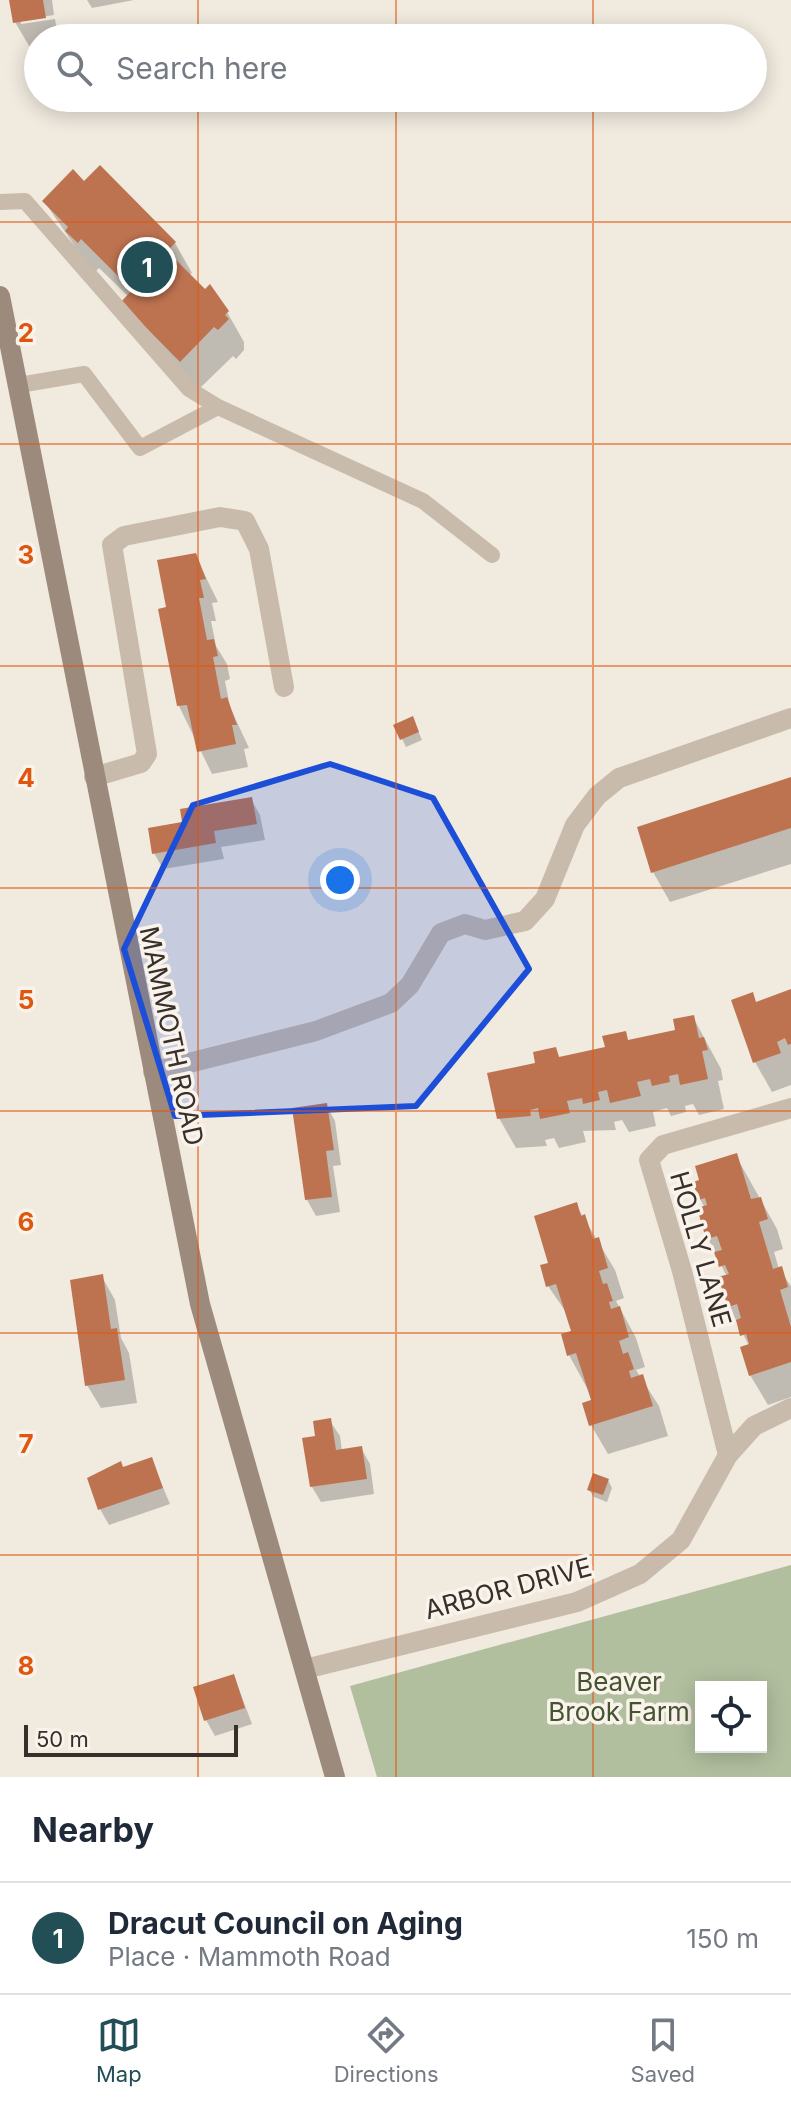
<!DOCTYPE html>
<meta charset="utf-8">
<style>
:root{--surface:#fff;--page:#f2f2f3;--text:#1f2937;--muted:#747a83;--line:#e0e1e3;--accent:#224f56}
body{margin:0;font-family:Inter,sans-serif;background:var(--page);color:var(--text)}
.controls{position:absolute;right:24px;bottom:24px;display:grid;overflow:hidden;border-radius:0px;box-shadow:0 4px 20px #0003}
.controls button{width:72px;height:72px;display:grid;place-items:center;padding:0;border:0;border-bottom:2px solid var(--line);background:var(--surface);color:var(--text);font:40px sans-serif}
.scale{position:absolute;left:24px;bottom:20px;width:214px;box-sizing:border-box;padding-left:8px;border:4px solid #372f2a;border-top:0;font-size:22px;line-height:28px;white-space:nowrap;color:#372f2a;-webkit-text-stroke:6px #f9f3eb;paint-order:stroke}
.you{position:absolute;left:340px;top:880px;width:28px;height:28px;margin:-20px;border:6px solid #fff;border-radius:50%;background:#1a73e8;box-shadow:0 0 0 12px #1a73e833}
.badge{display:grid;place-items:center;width:52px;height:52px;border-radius:50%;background:var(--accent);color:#fff;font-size:26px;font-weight:700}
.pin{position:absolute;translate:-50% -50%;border:4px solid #fff;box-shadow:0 2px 8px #0006}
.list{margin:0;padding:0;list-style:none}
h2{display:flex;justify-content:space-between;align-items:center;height:104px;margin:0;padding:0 32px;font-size:34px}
h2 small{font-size:26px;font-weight:400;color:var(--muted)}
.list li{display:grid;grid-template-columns:52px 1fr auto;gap:24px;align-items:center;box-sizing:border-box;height:112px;padding:0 32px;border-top:2px solid var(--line)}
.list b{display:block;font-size:30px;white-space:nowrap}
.list p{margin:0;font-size:26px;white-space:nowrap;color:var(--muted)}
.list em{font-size:26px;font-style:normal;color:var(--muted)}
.icon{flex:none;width:44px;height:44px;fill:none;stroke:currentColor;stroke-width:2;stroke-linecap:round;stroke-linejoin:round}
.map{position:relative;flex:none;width:791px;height:1777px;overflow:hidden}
.search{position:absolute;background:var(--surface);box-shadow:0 4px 20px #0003;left:24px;right:24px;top:24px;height:88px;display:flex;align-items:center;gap:20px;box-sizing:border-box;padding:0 28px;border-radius:44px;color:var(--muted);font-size:30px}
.sheet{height:216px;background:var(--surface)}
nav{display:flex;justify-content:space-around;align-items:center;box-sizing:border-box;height:112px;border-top:2px solid var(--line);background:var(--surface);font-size:22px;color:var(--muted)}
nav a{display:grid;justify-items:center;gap:4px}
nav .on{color:var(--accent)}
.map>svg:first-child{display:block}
</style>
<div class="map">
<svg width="791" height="1777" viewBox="0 0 791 1777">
<rect width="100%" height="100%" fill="#f1eadf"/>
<path fill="#b2bf9f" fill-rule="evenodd" d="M791 1565V1777H377L350 1686ZM701 1687H761V1747H701Z"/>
<g fill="#0003">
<path d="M12 0H52L54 15 21 20V24L55 19 58 38H38V44L29 46 15 22Z"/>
<path d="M87 0H134L92 8Z"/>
<path d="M84 184 175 243 192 273 189 275 227 312 244 342V350L236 359 233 356 198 390 140 332 129 297 99 268 96 271 85 261 44 201Z"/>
<path d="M195 555 218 602 212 603 216 621H211L216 646 227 664 230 679 225 681 230 707 249 748 244 749 248 767 212 774 179 706 168 609Z"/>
<path d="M416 726 422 740 406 747 402 739Z"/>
<path d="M791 779V864L670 902 653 872 639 828Z"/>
<path d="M251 799 260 815 265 840 221 847 224 859 163 869 154 853 184 824Z"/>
<path d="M791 991V1085L772 1092 755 1062 757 1004Z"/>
<path d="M693 1017 721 1069 723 1080 718 1081 724 1109 699 1115 693 1104 685 1106 686 1112 671 1116 667 1108 653 1112 656 1126 629 1132 622 1120 614 1122 616 1130 583 1131 586 1142 559 1148 554 1138 545 1140 547 1146 516 1148 499 1118 537 1064 555 1050 560 1058 607 1049 624 1034 629 1041 678 1031Z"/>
<path d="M326 1105 335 1121 341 1165 333 1166 340 1212 316 1216 307 1200Z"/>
<path d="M736 1156 777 1229 783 1249 774 1252 779 1269 791 1286V1397L768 1405 750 1375 749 1346 729 1306 727 1277 708 1238 705 1208 700 1199Z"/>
<path d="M576 1205 615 1270 624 1298 616 1301 636 1338 645 1367 636 1370 659 1406 668 1436 608 1454 591 1425 594 1401 569 1355 563 1336 573 1333 568 1315 548 1286 551 1264Z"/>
<path d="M102 1277 115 1300 121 1338 129 1353 137 1403 101 1408 87 1385Z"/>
<path d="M330 1421 340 1436 342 1451 361 1448 370 1464 374 1494 321 1502 312 1487 318 1438Z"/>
<path d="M151 1459 170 1504 109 1525 100 1509 123 1469Z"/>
<path d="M608 1480 612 1488 607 1502 594 1497 589 1490Z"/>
<path d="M234 1676 252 1724 215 1736 206 1720Z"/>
</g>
<g fill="#be7350">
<path d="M9 0H43L46 18 13 23Z"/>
<path d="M100 165 176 242 167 251 205 289 210 284 229 311 225 315 229 319 218 330 214 327 180 362 121 302 132 290 81 239 78 243 65 231 68 227 42 201 73 169 84 181Z"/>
<path d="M196 553 206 579 200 580 204 598H199L207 640 214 639 218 656 213 657 221 699 227 697 237 725H232L236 744 197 752 187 705 177 706 158 609 166 607 157 560Z"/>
<path d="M413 716 419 732 400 740 393 725Z"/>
<path d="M791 777V828L651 873 637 827Z"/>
<path d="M252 797 257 824 214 831 216 843 152 854 148 828 182 822 180 809Z"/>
<path d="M791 989V1044L788 1045 785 1038 777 1042 781 1053 753 1063 731 1000 753 992 756 1002Z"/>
<path d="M694 1015 699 1038 704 1037 708 1050 702 1051 708 1079 680 1085 678 1074 669 1076 670 1082 652 1086 650 1079 637 1082 641 1096 610 1103 607 1090 598 1092 600 1100 583 1104 582 1098 567 1101 570 1113 540 1119 538 1108 530 1110 531 1116 497 1119 487 1073 535 1063 533 1052 556 1047 559 1057 605 1047 602 1036 626 1031 628 1040 675 1030 673 1019Z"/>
<path d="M327 1103 334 1150 326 1151 332 1197 305 1200 292 1108Z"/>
<path d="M737 1153 751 1199 761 1197 768 1219 759 1222 773 1269 782 1266 788 1287 780 1290 791 1327V1362L749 1376 740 1347 749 1344 746 1334 740 1336 736 1320 741 1318 737 1304 728 1307 718 1277 729 1274 725 1265 719 1267 714 1252 722 1250 717 1236 706 1239 697 1208 707 1205 705 1198 698 1200 693 1182 699 1180 695 1166Z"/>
<path d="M577 1202 581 1216 585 1214 593 1239 599 1237 608 1268 599 1271 603 1284 607 1283 613 1301 609 1302 611 1309 620 1306 629 1337 619 1341 623 1354 628 1352 634 1369 629 1371 631 1378 643 1374 653 1406 589 1426 582 1403 591 1400 576 1353 567 1356 561 1334 571 1331 556 1284 546 1287 540 1265 548 1263 534 1216Z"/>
<path d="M103 1274 111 1329 117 1328 125 1380 85 1386 70 1280Z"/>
<path d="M331 1418 336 1450 362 1446 367 1479 310 1487 302 1438 315 1436 313 1421Z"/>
<path d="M152 1457 163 1488 98 1510 87 1478 121 1461 123 1467Z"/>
<path d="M593 1473 609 1479 603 1495 587 1490Z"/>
<path d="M234 1674 245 1708 204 1721 193 1687Z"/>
</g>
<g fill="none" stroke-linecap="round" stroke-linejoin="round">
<g stroke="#c9bbab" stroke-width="16">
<path d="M0 202 25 201 189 389 218 407 423 501 492 555"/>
<path d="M19 385 84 374 140 448 218 407"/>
</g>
<g stroke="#c9bbab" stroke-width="20">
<path d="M94 777 141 763 147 754 112 545 124 536 220 517 245 521 259 549 284 687"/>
<path d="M153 1072 316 1031 391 1003 410 985 441 933 465 924 485 930 525 921 545 899 575 825 597 796 619 778 791 718"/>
<path d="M728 1455 682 1271 649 1160 663 1145 791 1108"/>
<path d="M305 1669 577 1602 640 1574 681 1540 728 1455 754 1426 791 1408"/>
</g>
<path stroke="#9c8a7c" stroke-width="20" d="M0 296 200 1304 335 1777"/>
</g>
<path fill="#1d4ed8" fill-opacity="0.2" stroke="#1d4ed8" stroke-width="6" stroke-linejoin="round" d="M330 764 433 798 529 969 416 1106 175 1116 124 949 193 805Z"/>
<path fill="none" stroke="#df570e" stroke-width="2" stroke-opacity="0.55" d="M198 0V38M396 0V38M593 0V38M198 98V1777M396 98V1777M593 98V1777M0 222H791M0 444H791M0 666H791M0 888H791M0 1111H791M0 1333H791M0 1555H791"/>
<g text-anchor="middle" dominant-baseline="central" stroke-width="7" stroke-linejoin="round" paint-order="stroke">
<g font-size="26" fill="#372f2a" stroke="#f9f3eb">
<text transform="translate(172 1036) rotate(78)">MAMMOTH ROAD</text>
<text transform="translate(701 1249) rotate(74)">HOLLY LANE</text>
<text transform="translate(508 1588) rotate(-15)">ARBOR DRIVE</text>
</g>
<g font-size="26" fill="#44542f" stroke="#f9f3eb">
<text x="619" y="1681">Beaver<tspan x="619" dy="30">Brook Farm</tspan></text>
</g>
</g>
<g font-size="26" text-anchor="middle" font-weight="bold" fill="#df570e" stroke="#f9f3eb" stroke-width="7" stroke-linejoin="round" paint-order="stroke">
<text x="26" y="342">2</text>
<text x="26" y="564">3</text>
<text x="26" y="787">4</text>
<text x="26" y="1009">5</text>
<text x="26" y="1231">6</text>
<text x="26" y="1453">7</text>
<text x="26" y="1675">8</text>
</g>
</svg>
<div class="controls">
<button><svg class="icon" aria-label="locate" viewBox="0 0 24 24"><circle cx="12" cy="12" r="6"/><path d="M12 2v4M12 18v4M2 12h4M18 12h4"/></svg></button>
</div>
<div class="scale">50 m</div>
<div class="you"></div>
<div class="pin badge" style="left:147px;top:267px">1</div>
<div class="search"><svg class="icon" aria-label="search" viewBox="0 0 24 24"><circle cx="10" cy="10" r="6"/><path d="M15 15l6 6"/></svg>Search here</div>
</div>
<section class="sheet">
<h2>Nearby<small></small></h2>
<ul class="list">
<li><span class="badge">1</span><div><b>Dracut Council on Aging</b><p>Place · Mammoth Road</p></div><em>150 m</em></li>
</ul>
</section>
<nav>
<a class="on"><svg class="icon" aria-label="map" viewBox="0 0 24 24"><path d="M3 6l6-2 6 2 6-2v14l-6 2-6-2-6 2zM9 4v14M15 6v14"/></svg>Map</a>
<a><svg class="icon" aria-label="directions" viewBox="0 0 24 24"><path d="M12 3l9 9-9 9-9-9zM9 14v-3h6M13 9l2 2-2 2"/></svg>Directions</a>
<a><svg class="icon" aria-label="saved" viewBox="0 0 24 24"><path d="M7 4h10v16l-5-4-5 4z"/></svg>Saved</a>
</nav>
